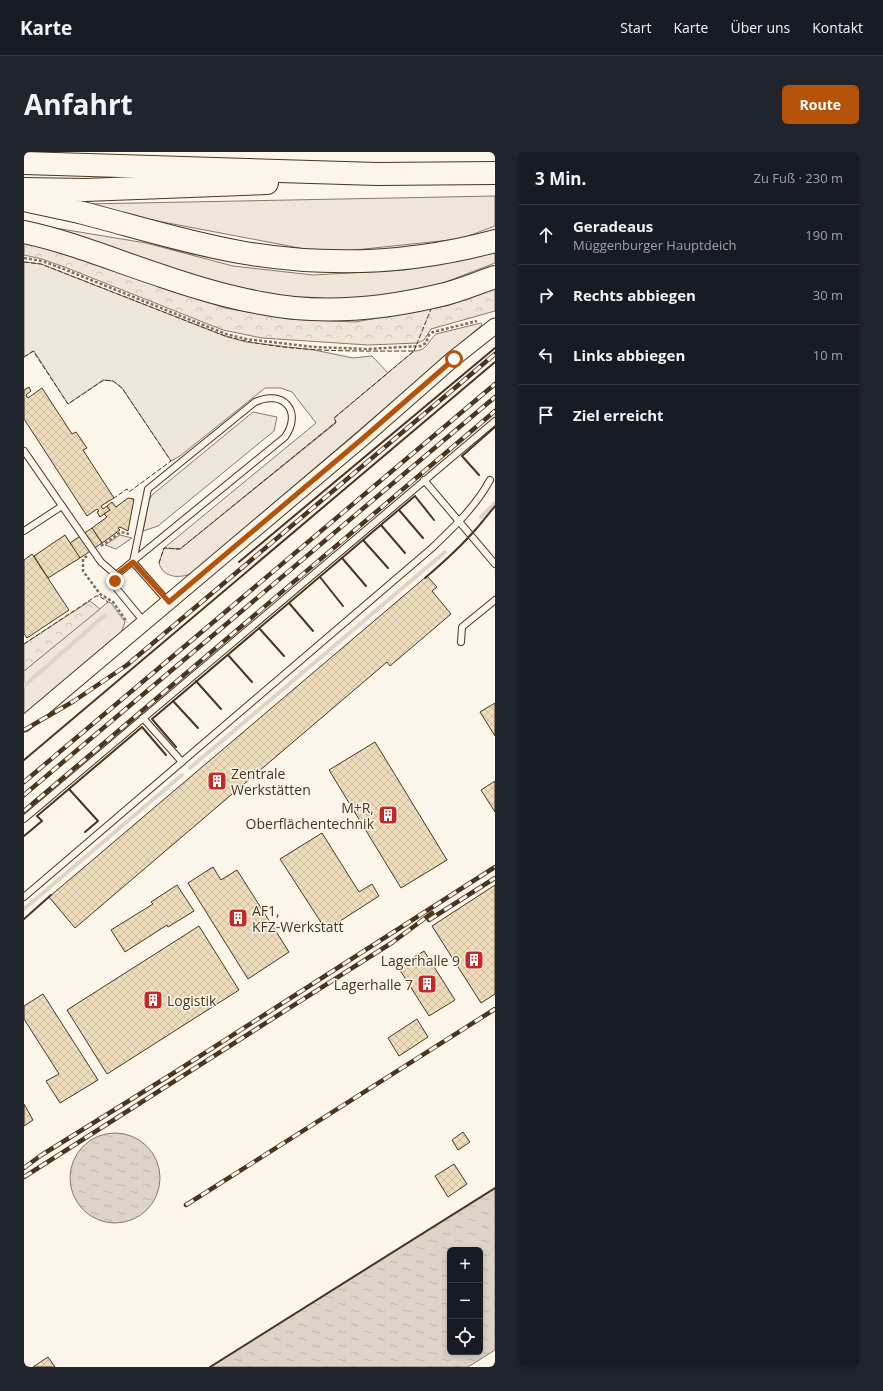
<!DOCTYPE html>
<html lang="de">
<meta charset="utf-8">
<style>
:root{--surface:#171b24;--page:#20242c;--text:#f1f3f6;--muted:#9ea1a6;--line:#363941;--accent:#b45309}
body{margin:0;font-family:"Open Sans",sans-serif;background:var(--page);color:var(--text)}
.controls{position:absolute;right:12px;bottom:12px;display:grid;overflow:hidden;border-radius:6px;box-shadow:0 2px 6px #0003}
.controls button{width:36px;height:36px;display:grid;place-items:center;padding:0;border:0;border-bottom:1px solid var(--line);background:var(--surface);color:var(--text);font:20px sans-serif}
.stop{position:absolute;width:12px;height:12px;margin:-9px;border:3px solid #b45309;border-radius:50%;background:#fff}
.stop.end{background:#b45309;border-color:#fff;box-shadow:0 1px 4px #0008}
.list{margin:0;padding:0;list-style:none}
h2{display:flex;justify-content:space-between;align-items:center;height:52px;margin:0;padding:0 16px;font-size:17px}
h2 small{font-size:13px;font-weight:400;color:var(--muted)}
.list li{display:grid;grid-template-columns:26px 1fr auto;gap:12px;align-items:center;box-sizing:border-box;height:60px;padding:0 16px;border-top:1px solid var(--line)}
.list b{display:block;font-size:15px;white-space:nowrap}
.list p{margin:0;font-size:13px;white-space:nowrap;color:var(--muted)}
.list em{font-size:13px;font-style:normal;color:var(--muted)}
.icon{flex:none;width:22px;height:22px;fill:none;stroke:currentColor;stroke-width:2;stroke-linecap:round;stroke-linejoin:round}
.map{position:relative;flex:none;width:471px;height:1215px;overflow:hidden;border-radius:6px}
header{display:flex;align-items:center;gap:24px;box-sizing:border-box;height:56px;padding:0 20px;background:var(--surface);border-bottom:1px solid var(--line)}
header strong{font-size:19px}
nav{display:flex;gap:22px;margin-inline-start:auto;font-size:14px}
.intro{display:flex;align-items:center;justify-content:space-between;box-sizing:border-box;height:96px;padding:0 24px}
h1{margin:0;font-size:28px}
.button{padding:10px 18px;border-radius:6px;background:var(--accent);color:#fff;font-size:14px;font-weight:700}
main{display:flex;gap:24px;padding:0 24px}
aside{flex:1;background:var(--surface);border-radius:6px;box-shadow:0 2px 6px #0003}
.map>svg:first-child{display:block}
</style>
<header>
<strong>Karte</strong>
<nav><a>Start</a><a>Karte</a><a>Über uns</a><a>Kontakt</a></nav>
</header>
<div class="intro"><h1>Anfahrt</h1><a class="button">Route</a></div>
<main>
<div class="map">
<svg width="471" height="1215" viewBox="0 0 471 1215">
<defs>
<pattern id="forest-crowns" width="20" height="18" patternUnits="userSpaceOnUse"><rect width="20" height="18" fill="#ede6d9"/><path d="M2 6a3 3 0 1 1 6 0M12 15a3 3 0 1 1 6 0" fill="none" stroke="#cdc6ba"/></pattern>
<pattern id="water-ripples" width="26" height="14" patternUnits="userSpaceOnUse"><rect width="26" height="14" fill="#dcd4c6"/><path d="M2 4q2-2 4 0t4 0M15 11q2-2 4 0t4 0" fill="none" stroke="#beb7aa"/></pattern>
<pattern id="building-cross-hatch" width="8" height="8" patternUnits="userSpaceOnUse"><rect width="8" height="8" fill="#ecdcbc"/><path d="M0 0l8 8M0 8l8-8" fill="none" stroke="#ccbda1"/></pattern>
</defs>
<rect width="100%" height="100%" fill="#fbf6e9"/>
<g fill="#ede6d9" stroke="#887966">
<path d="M471 44V74L436 87 302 101 70 57 62 52Z"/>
<path d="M13 73 122 91 209 114 289 123 381 118 471 99V111L401 138 321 152 209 138Z"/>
<path d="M457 171 458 173 168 421C156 427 139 426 135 411L140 396 156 397 312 271 310 266 390 199C403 199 404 189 412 182Z"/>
<path d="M84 450 87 451 101 470 97 481 0 563V519Z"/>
</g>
<g fill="url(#forest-crowns)" stroke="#887966">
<path d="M0 90 36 100 201 156 266 167 331 170 422 154 471 137V159L407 177 400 188 394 191 344 193 238 186 199 178 43 116 18 107 0 103Z"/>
<path d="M66 449 76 457 0 519V492Z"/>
</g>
<g fill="#ede7d9" stroke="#887966">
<path d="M0 110 17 112 201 184 222 190 290 198 329 206 348 204 364 221 310 266 312 270 156 397 140 396 292 271 268 240 257 236H241L156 304 147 309 98 236 89 229 79 228 44 252 10 199 0 205Z"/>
<path d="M229 260 253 265 250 279 134 374 119 379 125 348 128 343Z"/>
<path d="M96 383 108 386 92 397 81 393Z"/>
</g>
<g fill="url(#water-ripples)" stroke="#887966" fill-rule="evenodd">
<circle cx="91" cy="1026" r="45"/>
<path d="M471 1036V1198L444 1215H186ZM426 1098H456V1200H426Z"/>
</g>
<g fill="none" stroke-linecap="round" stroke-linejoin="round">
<g stroke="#dcd4c6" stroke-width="4">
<path d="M457 365 471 351"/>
<path d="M0 534 80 464"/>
<path d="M166 616 421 400"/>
<path d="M0 757 158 623"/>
</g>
</g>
<g fill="url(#building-cross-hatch)" stroke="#4a3520">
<path d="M5 235 7 239 2 243 4 246 18 236 48 282 52 280 63 296 59 298 90 346 77 354 79 357 83 354 86 358 76 365 73 360 75 359 73 357 63 364 0 267V238Z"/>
<path d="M104 346 110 347 104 379 96 375 94 376 96 378 78 391 68 376 83 365 80 362 86 358 83 354 88 350 92 355Z"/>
<path d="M68 376 78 391 56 406 46 391Z"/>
<path d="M41 383 56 406 24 426 10 404Z"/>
<path d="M8 402 45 458 3 486 0 482V408Z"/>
<path d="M403 424 413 435 408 439 427 462 366 514 363 510 51 776 25 745Z"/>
<path d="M471 551V584L456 560Z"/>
<path d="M351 590 423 708 377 736 305 618Z"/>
<path d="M471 629V660L457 638Z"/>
<path d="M298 681 335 740 348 732 355 744 302 778 256 707Z"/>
<path d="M189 715 197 728 213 718 265 800 224 827 164 731Z"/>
<path d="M153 733 170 759 144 775 143 773 101 800 87 778 129 752 127 750Z"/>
<path d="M471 733V842L457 851 408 774Z"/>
<path d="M175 774 215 838 83 922 43 858Z"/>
<path d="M400 799 431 848 405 864 374 815Z"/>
<path d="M19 842 74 928 36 951 22 929 35 922 0 867V854Z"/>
<path d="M393 867 404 885 375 904 364 886Z"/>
<path d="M0 952 9 968 0 974Z"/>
<path d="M439 980 446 990 434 998 428 988Z"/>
<path d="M430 1012 443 1032 424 1045 411 1024Z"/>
<path d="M24 1205 31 1215H9Z"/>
</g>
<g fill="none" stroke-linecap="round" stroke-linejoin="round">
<g stroke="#4a3520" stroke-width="8">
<g id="service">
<path d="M0 299 77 410 92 423"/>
<path d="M400 328 471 412"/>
<path d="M0 379 38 354"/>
<path d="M109 410 124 337 231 250C259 237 279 259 261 285L92 423 91 429 93 437 121 471"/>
<path d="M109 410 145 451"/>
<path d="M437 490 438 475 471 448"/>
<path d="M119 566 158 610"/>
<path d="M0 667 471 269"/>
<path d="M0 745 408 396C430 375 452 354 466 328"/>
</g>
</g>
<g stroke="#4a3520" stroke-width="17">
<path id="tertiary" d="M0 572 338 287 429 207 471 174"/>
</g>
<g stroke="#4a3520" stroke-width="24">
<g id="motorway">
<path d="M0 11 353 22 471 21"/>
<path d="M0 37 61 38 243 31"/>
<path d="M0 48C20 53 40 56 59 61 113 75 167 92 221 101 304 115 390 111 471 89"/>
<path d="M0 80C47 90 92 109 138 124 170 135 203 145 237 151 296 163 359 157 417 143 435 139 453 131 471 125"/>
</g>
</g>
<g stroke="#7f6f5c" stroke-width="2.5" stroke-dasharray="3 2" stroke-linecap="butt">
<path d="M0 106 18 109 42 118 202 182 222 187 290 195 343 197 397 194 402 191 405 183 409 180 453 169"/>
<path d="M77 394 97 380 105 382"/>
<path d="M63 404 59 407V419L76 442 89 450 103 470"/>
</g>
<use href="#service" stroke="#fbf6e9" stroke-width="6"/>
<use href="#tertiary" stroke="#fbf6e9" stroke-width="15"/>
<use href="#motorway" stroke="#fbf6e9" stroke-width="22"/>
<g stroke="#4a3520" stroke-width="4.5">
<g id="rail">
<path d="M0 578 50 549 103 513 471 202"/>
<path d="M0 630 471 232"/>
<path d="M0 643 471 245"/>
<path d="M0 659 471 259"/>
<path d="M405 768 471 726"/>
<path d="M0 1016 16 1004 148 922 471 715"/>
<path d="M0 1025 369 790 408 761"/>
<path d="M162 1053 471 857"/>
</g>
</g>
<use href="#rail" stroke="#fbf6e9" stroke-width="3" stroke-dasharray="9" stroke-linecap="butt"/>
<g stroke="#4a3520" stroke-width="1" stroke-dasharray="5 2" stroke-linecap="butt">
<path d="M0 110 17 112 201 184C263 201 327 199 390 199L310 266 312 270 156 397 140 396 135 411"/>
<path d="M390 199 407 157"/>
<path d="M0 205 9 199 44 252 80 228 89 229 98 236 147 309 105 340 103 337 90 346"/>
<path d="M441 390 453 377"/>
<path d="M0 492 72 444H75L84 450"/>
</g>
<g stroke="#4a3520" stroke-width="2">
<path d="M455 323 438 304 471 275"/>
<path d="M375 358 399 386"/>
<path d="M357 373 381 401"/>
<path d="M339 388 364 416"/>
<path d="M318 406 342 434"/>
<path d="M215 410 471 196"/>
<path d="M296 425 319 454"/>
<path d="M401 426C428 403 449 383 471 354"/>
<path d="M265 451 289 479"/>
<path d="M235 476 260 504"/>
<path d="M204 503 228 530"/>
<path d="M172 529 197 557"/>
<path d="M149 549 174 576"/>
<path d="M152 595 128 567 391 344 410 368"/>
<path d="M0 608 471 210"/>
<path d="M45 637 74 669 61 680"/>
<path d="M0 684 18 669 13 664 118 575 142 603"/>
<path d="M0 767 27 743"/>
<path d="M186 1215 471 1036"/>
</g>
</g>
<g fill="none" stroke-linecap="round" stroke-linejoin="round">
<path stroke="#b45309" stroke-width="5" d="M91 429 92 423 109 410 145 450 338 287 430 207"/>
</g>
<defs>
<g id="building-square" transform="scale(1)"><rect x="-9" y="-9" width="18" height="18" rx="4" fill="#c62828" stroke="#fbf6e9"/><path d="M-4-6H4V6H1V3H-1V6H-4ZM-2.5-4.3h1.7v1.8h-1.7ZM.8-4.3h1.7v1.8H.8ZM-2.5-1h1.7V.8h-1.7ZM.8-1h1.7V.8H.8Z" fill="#fff"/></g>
</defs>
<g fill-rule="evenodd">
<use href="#building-square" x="193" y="629"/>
<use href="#building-square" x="364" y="663"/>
<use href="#building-square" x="214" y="766"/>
<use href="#building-square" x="450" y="808"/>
<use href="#building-square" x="403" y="832"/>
<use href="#building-square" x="129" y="848"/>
</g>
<g text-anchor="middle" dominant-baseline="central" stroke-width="3" stroke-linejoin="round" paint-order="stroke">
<g font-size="14" fill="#4a3520" stroke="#fbf6e9" text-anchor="start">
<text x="207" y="621">Zentrale<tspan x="207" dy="16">Werkstätten</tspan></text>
<text x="350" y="655" text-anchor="end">M+R,<tspan x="350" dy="16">Oberflächentechnik</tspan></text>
<text x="228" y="758">AF1,<tspan x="228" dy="16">KFZ-Werkstatt</tspan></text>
<text x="436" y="808" text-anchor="end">Lagerhalle 9</text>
<text x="389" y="832" text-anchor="end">Lagerhalle 7</text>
<text x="143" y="848">Logistik</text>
</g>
</g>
</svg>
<div class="controls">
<button>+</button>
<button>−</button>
<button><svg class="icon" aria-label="locate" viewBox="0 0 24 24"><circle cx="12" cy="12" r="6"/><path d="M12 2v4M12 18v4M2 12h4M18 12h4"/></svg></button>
</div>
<div class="stop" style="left:430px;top:207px"></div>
<div class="stop end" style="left:91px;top:429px"></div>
</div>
<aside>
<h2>3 Min.<small>Zu Fuß · 230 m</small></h2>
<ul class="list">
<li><svg class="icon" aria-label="ahead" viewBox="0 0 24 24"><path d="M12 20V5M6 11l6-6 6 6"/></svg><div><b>Geradeaus</b><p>Müggenburger Hauptdeich</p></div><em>190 m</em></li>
<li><svg class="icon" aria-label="right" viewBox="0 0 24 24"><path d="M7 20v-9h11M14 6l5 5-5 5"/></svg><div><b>Rechts abbiegen</b></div><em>30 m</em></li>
<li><svg class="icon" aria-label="left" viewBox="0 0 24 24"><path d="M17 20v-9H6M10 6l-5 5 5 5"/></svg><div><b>Links abbiegen</b></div><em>10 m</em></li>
<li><svg class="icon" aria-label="arrive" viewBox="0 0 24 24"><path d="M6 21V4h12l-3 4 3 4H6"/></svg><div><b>Ziel erreicht</b></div></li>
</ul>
</aside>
</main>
